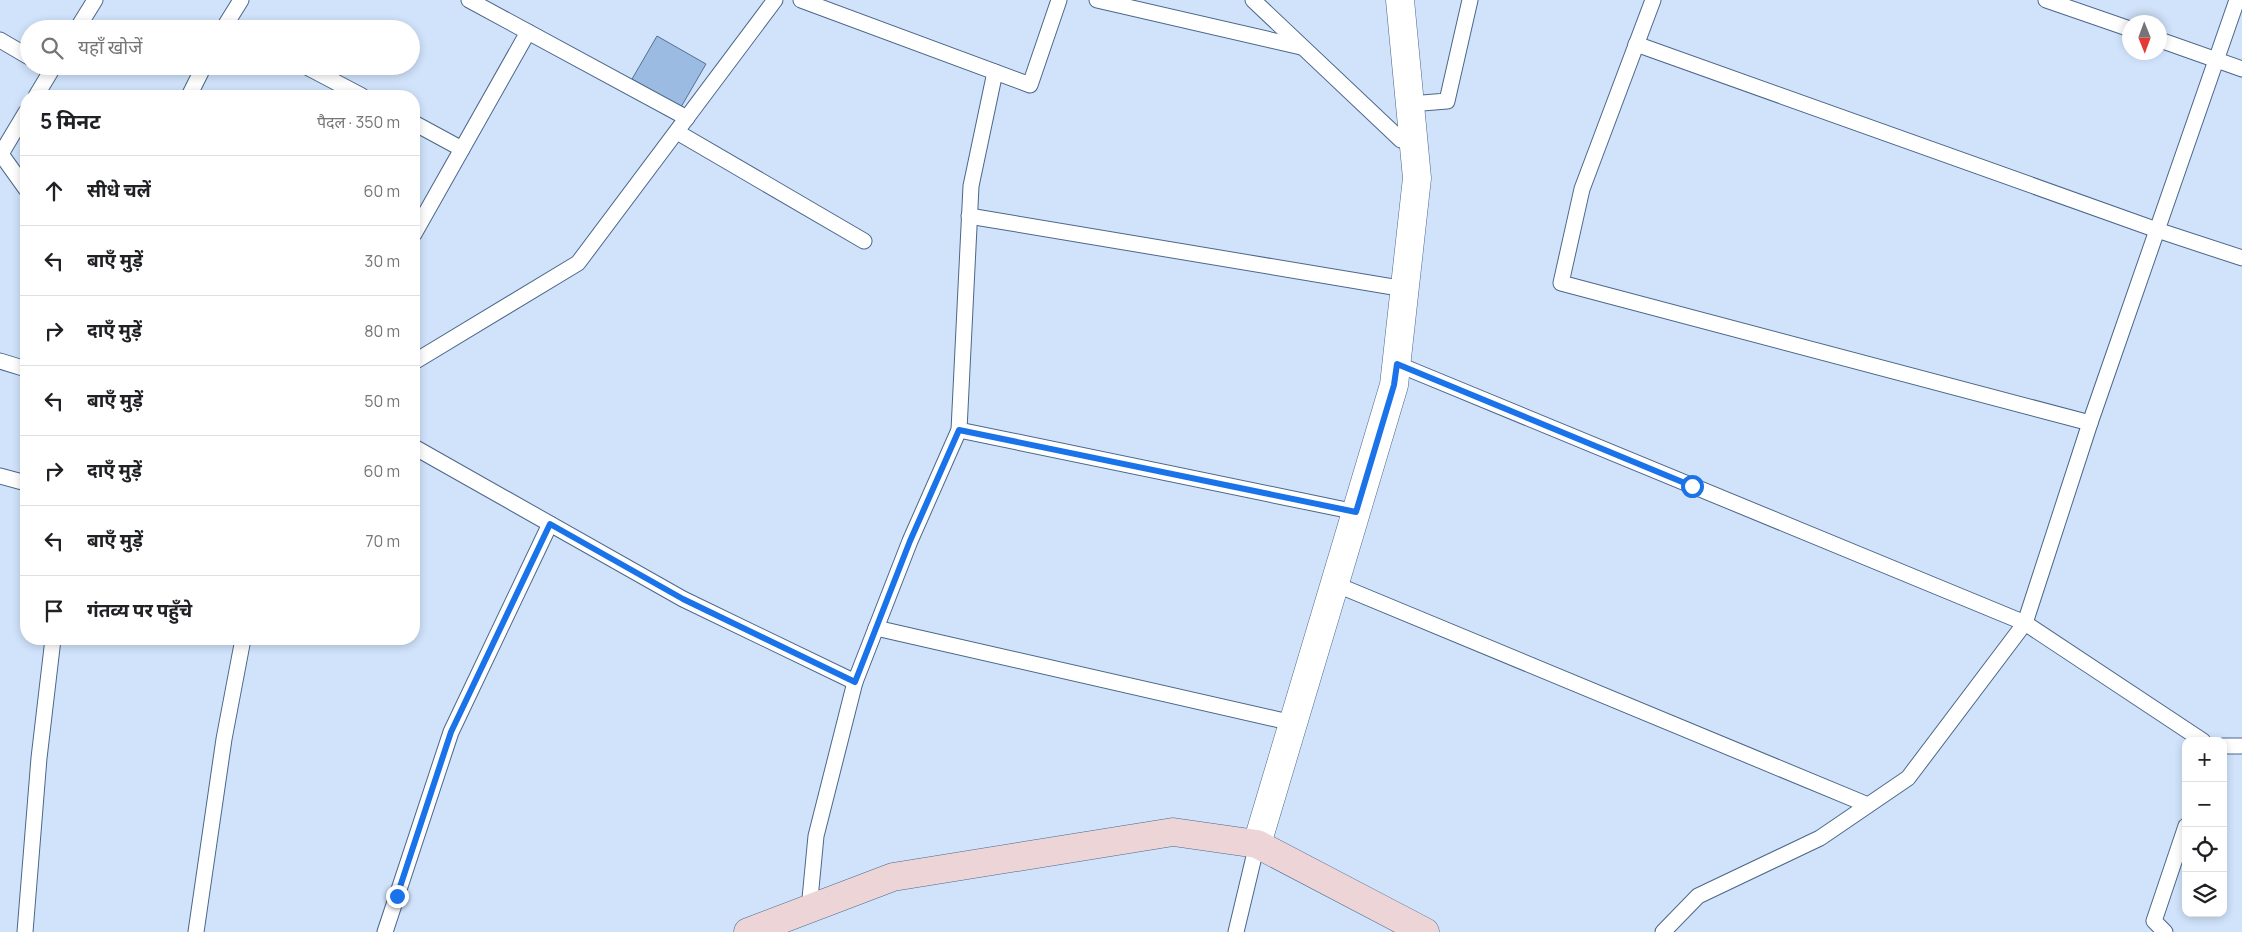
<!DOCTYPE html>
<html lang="hi">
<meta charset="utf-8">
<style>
:root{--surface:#fff;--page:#f6f6f6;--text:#202124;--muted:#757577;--line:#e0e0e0}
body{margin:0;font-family:Manrope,"Noto Sans Devanagari",sans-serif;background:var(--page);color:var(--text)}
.controls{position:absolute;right:15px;bottom:15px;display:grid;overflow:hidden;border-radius:10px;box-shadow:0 2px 8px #0003}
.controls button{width:45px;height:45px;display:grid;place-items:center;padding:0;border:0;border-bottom:1px solid var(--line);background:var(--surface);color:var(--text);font:25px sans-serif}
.compass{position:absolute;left:2122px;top:15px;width:45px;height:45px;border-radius:50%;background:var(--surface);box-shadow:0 2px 8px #0003;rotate:179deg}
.stop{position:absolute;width:15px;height:15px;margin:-11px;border:4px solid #1a73e8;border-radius:50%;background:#fff}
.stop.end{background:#1a73e8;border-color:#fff;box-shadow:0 1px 5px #0008}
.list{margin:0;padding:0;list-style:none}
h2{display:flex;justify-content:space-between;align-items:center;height:65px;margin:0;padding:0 20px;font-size:21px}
h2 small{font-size:16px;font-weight:400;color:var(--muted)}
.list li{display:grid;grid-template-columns:32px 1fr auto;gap:15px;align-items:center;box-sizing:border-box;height:70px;padding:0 20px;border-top:1px solid var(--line)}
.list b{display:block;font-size:19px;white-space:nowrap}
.list em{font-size:16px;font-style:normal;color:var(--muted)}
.icon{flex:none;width:28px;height:28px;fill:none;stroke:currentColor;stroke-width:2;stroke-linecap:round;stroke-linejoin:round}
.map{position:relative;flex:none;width:2242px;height:932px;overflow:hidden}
.search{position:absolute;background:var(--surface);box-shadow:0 2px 8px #0003;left:20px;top:20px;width:400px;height:55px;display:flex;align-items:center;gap:12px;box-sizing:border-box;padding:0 18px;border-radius:28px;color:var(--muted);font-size:19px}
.panel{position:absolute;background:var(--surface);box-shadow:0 2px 8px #0003;left:20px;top:90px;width:400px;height:555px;border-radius:20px}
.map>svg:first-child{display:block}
</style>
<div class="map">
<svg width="2242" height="932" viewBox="0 0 2242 932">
<rect width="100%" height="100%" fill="#d0e3fb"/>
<path fill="#9cbbe3" stroke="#537094" d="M657 36 706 64 681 107 632 79Z"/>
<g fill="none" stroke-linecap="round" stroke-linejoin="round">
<g stroke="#4b678a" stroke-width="17">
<g id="lane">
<path d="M469 0 687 118"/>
<path d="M801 0 1030 85 1059 0"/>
<path d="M1097 0 1301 47"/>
<path d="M1253 0 1401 140 1414 143"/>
<path d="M1653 0 1582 189 1561 283 2090 423"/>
<path d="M2046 0 2130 29"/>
<path d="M77 29 95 0"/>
<path d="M223 29 241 0"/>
<path d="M0 40 29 57"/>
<path d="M2160 40 2242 69"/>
<path d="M1636 44 2157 230 2242 258"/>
<path d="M305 66 362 96"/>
<path d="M36 96 54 66"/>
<path d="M189 96 204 66"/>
<path d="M1410 104 1447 101 1470 0"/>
<path d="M26 112 1 154 26 189"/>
<path d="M414 123 462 149"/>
<path d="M677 132 864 241"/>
<path d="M969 216 1405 289"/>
<path d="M414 234 528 32"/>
<path d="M0 361 26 369"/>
<path d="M414 362 578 263 775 0"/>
<path d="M1397 364 2025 623 2203 741"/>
<path d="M959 430 1356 512"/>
<path d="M414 447 683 599 855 682"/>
<path d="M0 476 26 483"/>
<path d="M1335 584 1868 805"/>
<path d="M876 628 1293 723"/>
<path d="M2223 746H2242"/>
<path d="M809 909 816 836 855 682 910 541 959 430 971 186 995 72"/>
<path d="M25 932 39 758 53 639"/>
<path d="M196 932 224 739 243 639"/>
<path d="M385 932 451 732 550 524"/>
<path d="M1236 932 1257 844"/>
<path d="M1663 932 1698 896 1820 838 1908 778 2025 623 2090 423 2237 0"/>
<path d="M2165 932 2154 921 2186 826"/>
</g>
</g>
<g stroke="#4b678a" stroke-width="29">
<path id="street" d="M1257 844 1394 385 1417 178 1400 0"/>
</g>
<g stroke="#4b678a" stroke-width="29">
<path id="secondary" d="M748 932 893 877 1173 832 1257 844 1425 932"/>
</g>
<use href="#lane" stroke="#fff" stroke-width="15"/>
<use href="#street" stroke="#fff" stroke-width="28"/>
<use href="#secondary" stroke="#edd4d6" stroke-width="28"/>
</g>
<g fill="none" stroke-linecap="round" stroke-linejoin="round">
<path stroke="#1a73e8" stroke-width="6" d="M397 896 451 732 550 524 683 599 855 682 910 541 959 430 1356 512 1394 385 1397 364 1692 486"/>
</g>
</svg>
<div class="controls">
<button>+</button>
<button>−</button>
<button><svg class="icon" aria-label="locate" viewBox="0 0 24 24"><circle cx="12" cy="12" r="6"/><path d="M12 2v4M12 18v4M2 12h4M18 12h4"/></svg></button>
<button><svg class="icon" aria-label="layers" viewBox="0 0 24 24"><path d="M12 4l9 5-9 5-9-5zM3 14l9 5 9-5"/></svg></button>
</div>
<svg class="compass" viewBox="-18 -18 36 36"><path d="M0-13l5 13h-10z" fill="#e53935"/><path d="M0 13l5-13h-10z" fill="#757577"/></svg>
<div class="stop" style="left:1692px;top:486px"></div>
<div class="stop end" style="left:397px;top:896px"></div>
<div class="search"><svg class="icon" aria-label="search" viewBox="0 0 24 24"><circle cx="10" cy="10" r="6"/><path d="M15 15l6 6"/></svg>यहाँ खोजें</div>
<section class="panel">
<h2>5 मिनट<small>पैदल · 350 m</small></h2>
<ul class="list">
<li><svg class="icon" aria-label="ahead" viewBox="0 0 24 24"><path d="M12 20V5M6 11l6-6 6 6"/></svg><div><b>सीधे चलें</b></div><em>60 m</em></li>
<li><svg class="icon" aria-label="left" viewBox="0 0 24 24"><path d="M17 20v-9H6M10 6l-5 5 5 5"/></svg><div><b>बाएँ मुड़ें</b></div><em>30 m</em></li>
<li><svg class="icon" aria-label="right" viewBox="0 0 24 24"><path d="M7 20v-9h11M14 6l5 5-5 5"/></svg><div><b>दाएँ मुड़ें</b></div><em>80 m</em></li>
<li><svg class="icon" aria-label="left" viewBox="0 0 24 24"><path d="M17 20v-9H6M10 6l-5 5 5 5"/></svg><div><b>बाएँ मुड़ें</b></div><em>50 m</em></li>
<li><svg class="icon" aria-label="right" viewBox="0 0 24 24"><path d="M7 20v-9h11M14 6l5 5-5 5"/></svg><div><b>दाएँ मुड़ें</b></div><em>60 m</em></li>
<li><svg class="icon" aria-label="left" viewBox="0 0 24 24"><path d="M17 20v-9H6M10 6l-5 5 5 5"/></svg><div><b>बाएँ मुड़ें</b></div><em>70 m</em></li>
<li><svg class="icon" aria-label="arrive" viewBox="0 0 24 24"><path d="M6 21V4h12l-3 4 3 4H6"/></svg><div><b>गंतव्य पर पहुँचे</b></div></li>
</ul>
</section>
</div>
